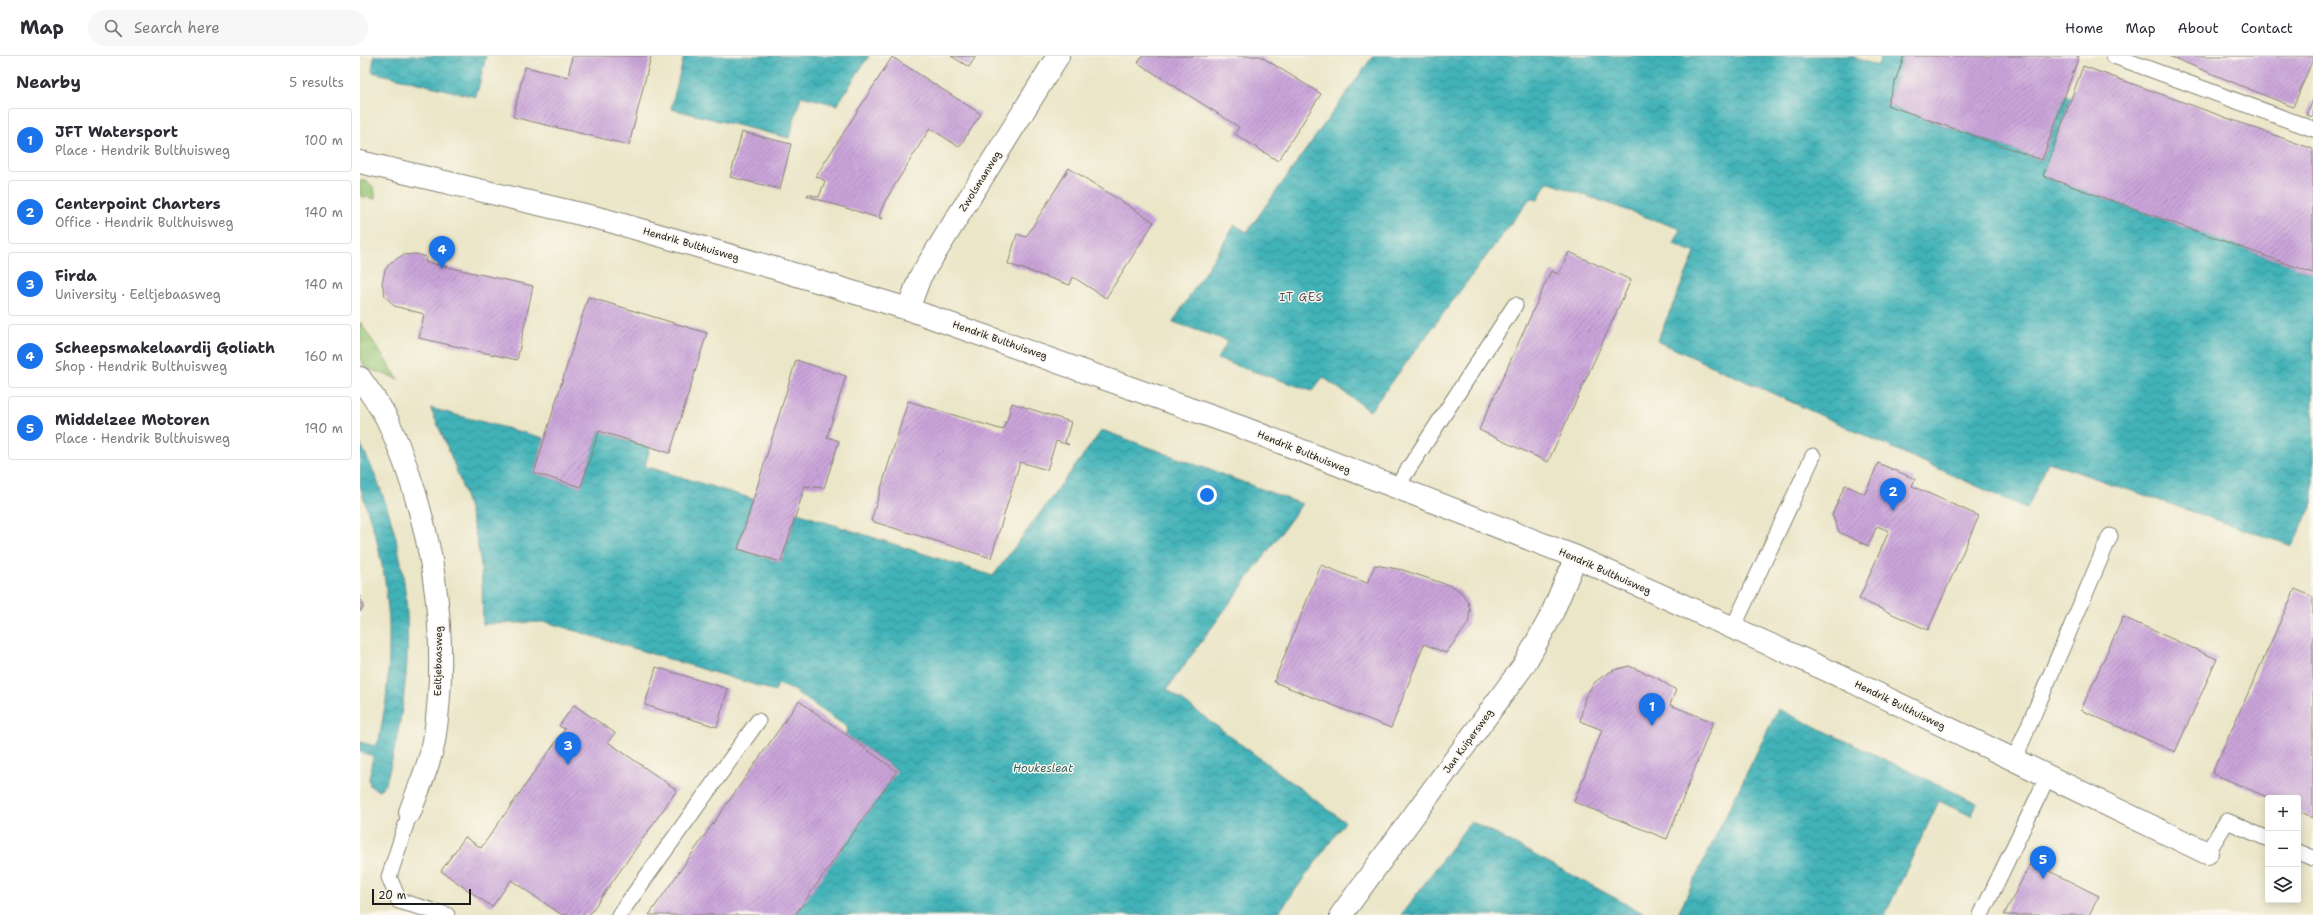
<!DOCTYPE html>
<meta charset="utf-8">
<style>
:root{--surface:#fff;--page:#f7f7f7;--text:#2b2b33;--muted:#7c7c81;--line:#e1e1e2;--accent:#1a73e8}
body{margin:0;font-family:"Shantell Sans",sans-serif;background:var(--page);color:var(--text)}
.controls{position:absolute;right:12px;bottom:12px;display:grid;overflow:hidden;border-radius:4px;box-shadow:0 2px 10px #0003}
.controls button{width:36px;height:36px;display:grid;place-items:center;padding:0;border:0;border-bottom:1px solid var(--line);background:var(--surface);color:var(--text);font:20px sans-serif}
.scale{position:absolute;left:12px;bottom:10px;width:99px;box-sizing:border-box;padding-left:4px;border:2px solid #1c1c1c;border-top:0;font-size:11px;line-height:14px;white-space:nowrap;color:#1c1c1c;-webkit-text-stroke:3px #fbf7ec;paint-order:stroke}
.you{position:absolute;left:847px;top:439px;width:14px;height:14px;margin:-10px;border:3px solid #fff;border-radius:50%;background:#1a73e8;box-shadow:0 0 0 6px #1a73e833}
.badge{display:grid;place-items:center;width:26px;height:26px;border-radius:50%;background:var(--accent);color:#fff;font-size:13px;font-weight:700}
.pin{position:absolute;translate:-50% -33px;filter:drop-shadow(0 1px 2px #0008)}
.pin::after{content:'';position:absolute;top:21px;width:14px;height:12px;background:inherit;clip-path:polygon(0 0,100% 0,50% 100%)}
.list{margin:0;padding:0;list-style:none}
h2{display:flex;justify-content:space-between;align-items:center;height:52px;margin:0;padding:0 16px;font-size:17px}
h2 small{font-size:13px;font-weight:400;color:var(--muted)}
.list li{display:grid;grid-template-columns:26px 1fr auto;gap:12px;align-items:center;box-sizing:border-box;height:64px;margin:0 8px 8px;padding:0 8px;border:1px solid var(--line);border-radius:4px}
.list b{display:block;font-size:15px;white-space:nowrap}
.list p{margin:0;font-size:13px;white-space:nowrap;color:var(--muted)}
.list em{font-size:13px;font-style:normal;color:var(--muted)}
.icon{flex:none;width:22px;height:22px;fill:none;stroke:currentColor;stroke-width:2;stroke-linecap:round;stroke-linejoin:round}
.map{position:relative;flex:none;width:1953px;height:859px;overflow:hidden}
header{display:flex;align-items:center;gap:24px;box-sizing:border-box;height:56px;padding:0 20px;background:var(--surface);border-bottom:1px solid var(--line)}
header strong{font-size:19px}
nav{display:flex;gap:22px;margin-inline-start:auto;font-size:14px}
.search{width:280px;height:36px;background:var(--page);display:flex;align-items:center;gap:10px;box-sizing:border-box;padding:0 14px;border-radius:22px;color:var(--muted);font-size:15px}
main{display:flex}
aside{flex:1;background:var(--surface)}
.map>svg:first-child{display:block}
</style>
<header>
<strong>Map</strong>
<div class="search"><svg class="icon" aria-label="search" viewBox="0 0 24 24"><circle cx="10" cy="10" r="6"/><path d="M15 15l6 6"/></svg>Search here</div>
<nav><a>Home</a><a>Map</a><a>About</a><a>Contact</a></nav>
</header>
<main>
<aside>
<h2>Nearby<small>5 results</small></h2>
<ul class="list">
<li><span class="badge">1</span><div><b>JFT Watersport</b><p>Place · Hendrik Bulthuisweg</p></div><em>100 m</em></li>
<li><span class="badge">2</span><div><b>Centerpoint Charters</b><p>Office · Hendrik Bulthuisweg</p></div><em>140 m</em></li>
<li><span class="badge">3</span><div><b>Firda</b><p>University · Eeltjebaasweg</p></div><em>140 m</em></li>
<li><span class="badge">4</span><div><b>Scheepsmakelaardij Goliath</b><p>Shop · Hendrik Bulthuisweg</p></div><em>160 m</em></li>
<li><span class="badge">5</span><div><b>Middelzee Motoren</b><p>Place · Hendrik Bulthuisweg</p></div><em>190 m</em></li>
</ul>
</aside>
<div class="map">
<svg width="1953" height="859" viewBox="0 0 1953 859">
<defs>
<pattern id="grass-tufts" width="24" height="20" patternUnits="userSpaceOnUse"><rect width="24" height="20" fill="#98c675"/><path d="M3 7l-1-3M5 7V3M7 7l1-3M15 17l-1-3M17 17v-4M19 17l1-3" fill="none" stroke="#82aa65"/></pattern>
<pattern id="water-waves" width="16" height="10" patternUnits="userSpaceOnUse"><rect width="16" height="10" fill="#41b2b8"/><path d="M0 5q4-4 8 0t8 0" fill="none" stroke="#369095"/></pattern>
<pattern id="building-hatch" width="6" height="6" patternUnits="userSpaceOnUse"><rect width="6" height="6" fill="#caa4da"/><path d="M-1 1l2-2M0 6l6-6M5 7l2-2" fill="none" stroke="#a385b0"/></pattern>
</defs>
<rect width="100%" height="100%" fill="#fbf7ec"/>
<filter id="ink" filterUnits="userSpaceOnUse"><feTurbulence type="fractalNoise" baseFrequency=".025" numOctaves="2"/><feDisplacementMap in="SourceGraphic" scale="8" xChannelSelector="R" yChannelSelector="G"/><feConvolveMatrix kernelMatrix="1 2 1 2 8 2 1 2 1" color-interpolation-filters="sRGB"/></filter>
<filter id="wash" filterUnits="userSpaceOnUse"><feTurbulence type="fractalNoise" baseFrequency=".012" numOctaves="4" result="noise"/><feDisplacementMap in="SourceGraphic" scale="16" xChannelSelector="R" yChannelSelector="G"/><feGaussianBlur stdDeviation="0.9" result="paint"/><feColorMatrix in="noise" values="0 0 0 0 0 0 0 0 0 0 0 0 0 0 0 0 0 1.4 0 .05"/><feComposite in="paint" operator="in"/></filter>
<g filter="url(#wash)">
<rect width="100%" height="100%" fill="#ebe6c8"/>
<g fill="url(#grass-tufts)" stroke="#5a7148">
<path d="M0 124C11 126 16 131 15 143L0 140Z"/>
<path d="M0 266 38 323 6 312 0 303Z"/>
</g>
<g fill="url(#water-waves)" stroke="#2e676a">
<path d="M14 0H126L116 41 12 16Z"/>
<path d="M324 0H509L477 49 441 40 429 82 311 53Z"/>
<path d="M1013 0H1491L1517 10 1522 0H1544L1527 49 1682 104 1705 39 1711 41 1684 120 1953 217V447L1932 490 1688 406 1667 453 1297 285 1335 197 1314 188 1320 173 1190 127H1186L1178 144 1170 142 1010 355 963 321 952 335 857 303 868 285 813 266 875 169 887 176Z"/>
<path d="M70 352 184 382 174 417 221 431 239 375 290 392 285 410 393 443 378 493 421 506 437 457 633 520 742 374 942 448 807 633 985 766 917 859H435L537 714 485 678 488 672 433 634 418 628 415 635 186 566 123 568C122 547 123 524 120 503 112 451 93 401 70 352Z"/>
<path d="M0 387C57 498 59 608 26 727L19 735 10 730 9 723 13 700 0 696V686L15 690 19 684 26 644 29 604V564L25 524 17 485 0 430Z"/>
<path d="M1418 653 1617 747 1611 760 1579 745 1525 859H1317Z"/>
<path d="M1111 765 1287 859H1041Z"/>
</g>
<g id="blocks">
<g fill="url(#building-hatch)">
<path d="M212 0H291L269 89 153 61 165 11 208 21Z"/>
<path d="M591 0H616L609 11Z"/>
<path d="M782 0H900L961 38 918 105 875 78 879 71 778 7Z"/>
<path d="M1544 0H1719L1682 104 1527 49Z"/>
<path d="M1809 0H1953V3L1933 51Z"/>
<path d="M532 1 621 58 599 91 570 72 525 145 519 160 522 163 447 140 448 138 459 141 465 125 456 120Z"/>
<path d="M1723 10 1953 93V217L1683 120Z"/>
<path d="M1953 43V61L1947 59Z"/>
<path d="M382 76 431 88 420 133 370 121Z"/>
<path d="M709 112 794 166 746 242 713 221 710 229 648 208 657 178 666 181Z"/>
<path d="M1209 196 1271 224 1188 406 1119 374 1191 215 1199 218Z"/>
<path d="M56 198 66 201 65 206 173 230 157 304 59 282 64 258 34 250 25 240 22 227 25 214 30 207 43 199Z"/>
<path d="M228 241 347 277 310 397 239 375 221 431 174 417Z"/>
<path d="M436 304 486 320 467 381 479 385 464 432 445 430 421 506 378 493Z"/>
<path d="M548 345 643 374 645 369 643 366 646 367 652 347 711 366 705 386 709 389 696 385 687 414 660 406 631 502 511 465Z"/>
<path d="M1518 407 1555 423 1552 430 1619 460 1568 574 1499 543 1529 475 1517 470 1508 490 1479 476 1472 459 1485 429 1505 438Z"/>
<path d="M961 509 1007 527 1015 509 1043 514 1094 531 1101 536 1108 546 1110 555 1108 568 1086 597 1064 588 1031 672 914 626Z"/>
<path d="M1935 533 1953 541V762L1938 755V742H1909L1852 717Z"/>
<path d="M0 540 3 551 0 556Z"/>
<path d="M1763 561 1857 603 1815 696 1721 654Z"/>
<path d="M1269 610 1297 622 1316 634 1310 649 1353 666 1307 783 1214 746 1242 674 1220 665 1225 641 1234 627 1243 620 1254 614Z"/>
<path d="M296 611 368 633 357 671 285 649Z"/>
<path d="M439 645 537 715 435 859H289Z"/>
<path d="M214 649 255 677 248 686 317 734 229 859H202L151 824 132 851 81 815 105 781 121 792 205 673 199 670Z"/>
<path d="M1671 806 1739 840 1729 859H1644Z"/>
</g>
</g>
</g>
<g filter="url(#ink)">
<use href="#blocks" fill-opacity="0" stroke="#848172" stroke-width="1"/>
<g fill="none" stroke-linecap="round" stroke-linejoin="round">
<g stroke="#848172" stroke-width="17">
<g id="lane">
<path d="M1754 0 1953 73"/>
<path d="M1036 432 1155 249"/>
<path d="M1373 572 1453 400"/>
<path d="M1654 704 1750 480"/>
<path d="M50 756 29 821 39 845 87 859"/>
<path d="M1938 796 1953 802"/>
<path d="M1847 797 1867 765 1908 783"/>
<path d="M259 859 398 665"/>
<path d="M1621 859 1688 720"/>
</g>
</g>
<g stroke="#848172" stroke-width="24">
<g id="street">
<path d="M0 106 246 164 414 212 548 253 881 371 1216 501 1493 626 1847 797"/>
<path d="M548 253 560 221 698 0"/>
<path d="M0 322C9 336 21 350 28 365 72 464 91 577 74 685 70 708 58 733 50 756"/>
<path d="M981 859 1164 609 1190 562 1216 501"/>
</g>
</g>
<use href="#lane" stroke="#fff" stroke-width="15"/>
<use href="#street" stroke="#fff" stroke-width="22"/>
</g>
</g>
<g text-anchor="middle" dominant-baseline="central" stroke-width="3" stroke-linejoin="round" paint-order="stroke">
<g font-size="10" fill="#1c1c1c" stroke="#fbf7ec">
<text transform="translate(620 125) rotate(-58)">Zwolsmanweg</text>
<text transform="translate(331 188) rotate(16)">Hendrik Bulthuisweg</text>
<text transform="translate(640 284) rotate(19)">Hendrik Bulthuisweg</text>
<text transform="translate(944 396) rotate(22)">Hendrik Bulthuisweg</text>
<text transform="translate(1245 515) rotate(24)">Hendrik Bulthuisweg</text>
<text transform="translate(78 605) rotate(-89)">Eeltjebaasweg</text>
<text transform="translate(1540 649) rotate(26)">Hendrik Bulthuisweg</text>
<text transform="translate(1108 685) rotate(-54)">Jan Kuipersweg</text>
</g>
<g font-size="11" letter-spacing="1" fill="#594c5e" stroke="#fbf7ec">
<text x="941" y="241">IT GES</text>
</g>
<g font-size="11" font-style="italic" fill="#2d6062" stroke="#fbf7ec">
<text x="683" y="712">Houkesleat</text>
</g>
</g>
</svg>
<div class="controls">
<button>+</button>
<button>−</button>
<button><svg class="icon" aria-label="layers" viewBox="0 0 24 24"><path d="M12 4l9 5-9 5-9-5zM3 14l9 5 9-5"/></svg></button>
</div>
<div class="scale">20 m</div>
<div class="you"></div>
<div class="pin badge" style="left:1292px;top:670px">1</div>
<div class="pin badge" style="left:1533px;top:455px">2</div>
<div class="pin badge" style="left:208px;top:709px">3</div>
<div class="pin badge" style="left:82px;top:213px">4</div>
<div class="pin badge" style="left:1683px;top:823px">5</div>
</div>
</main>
